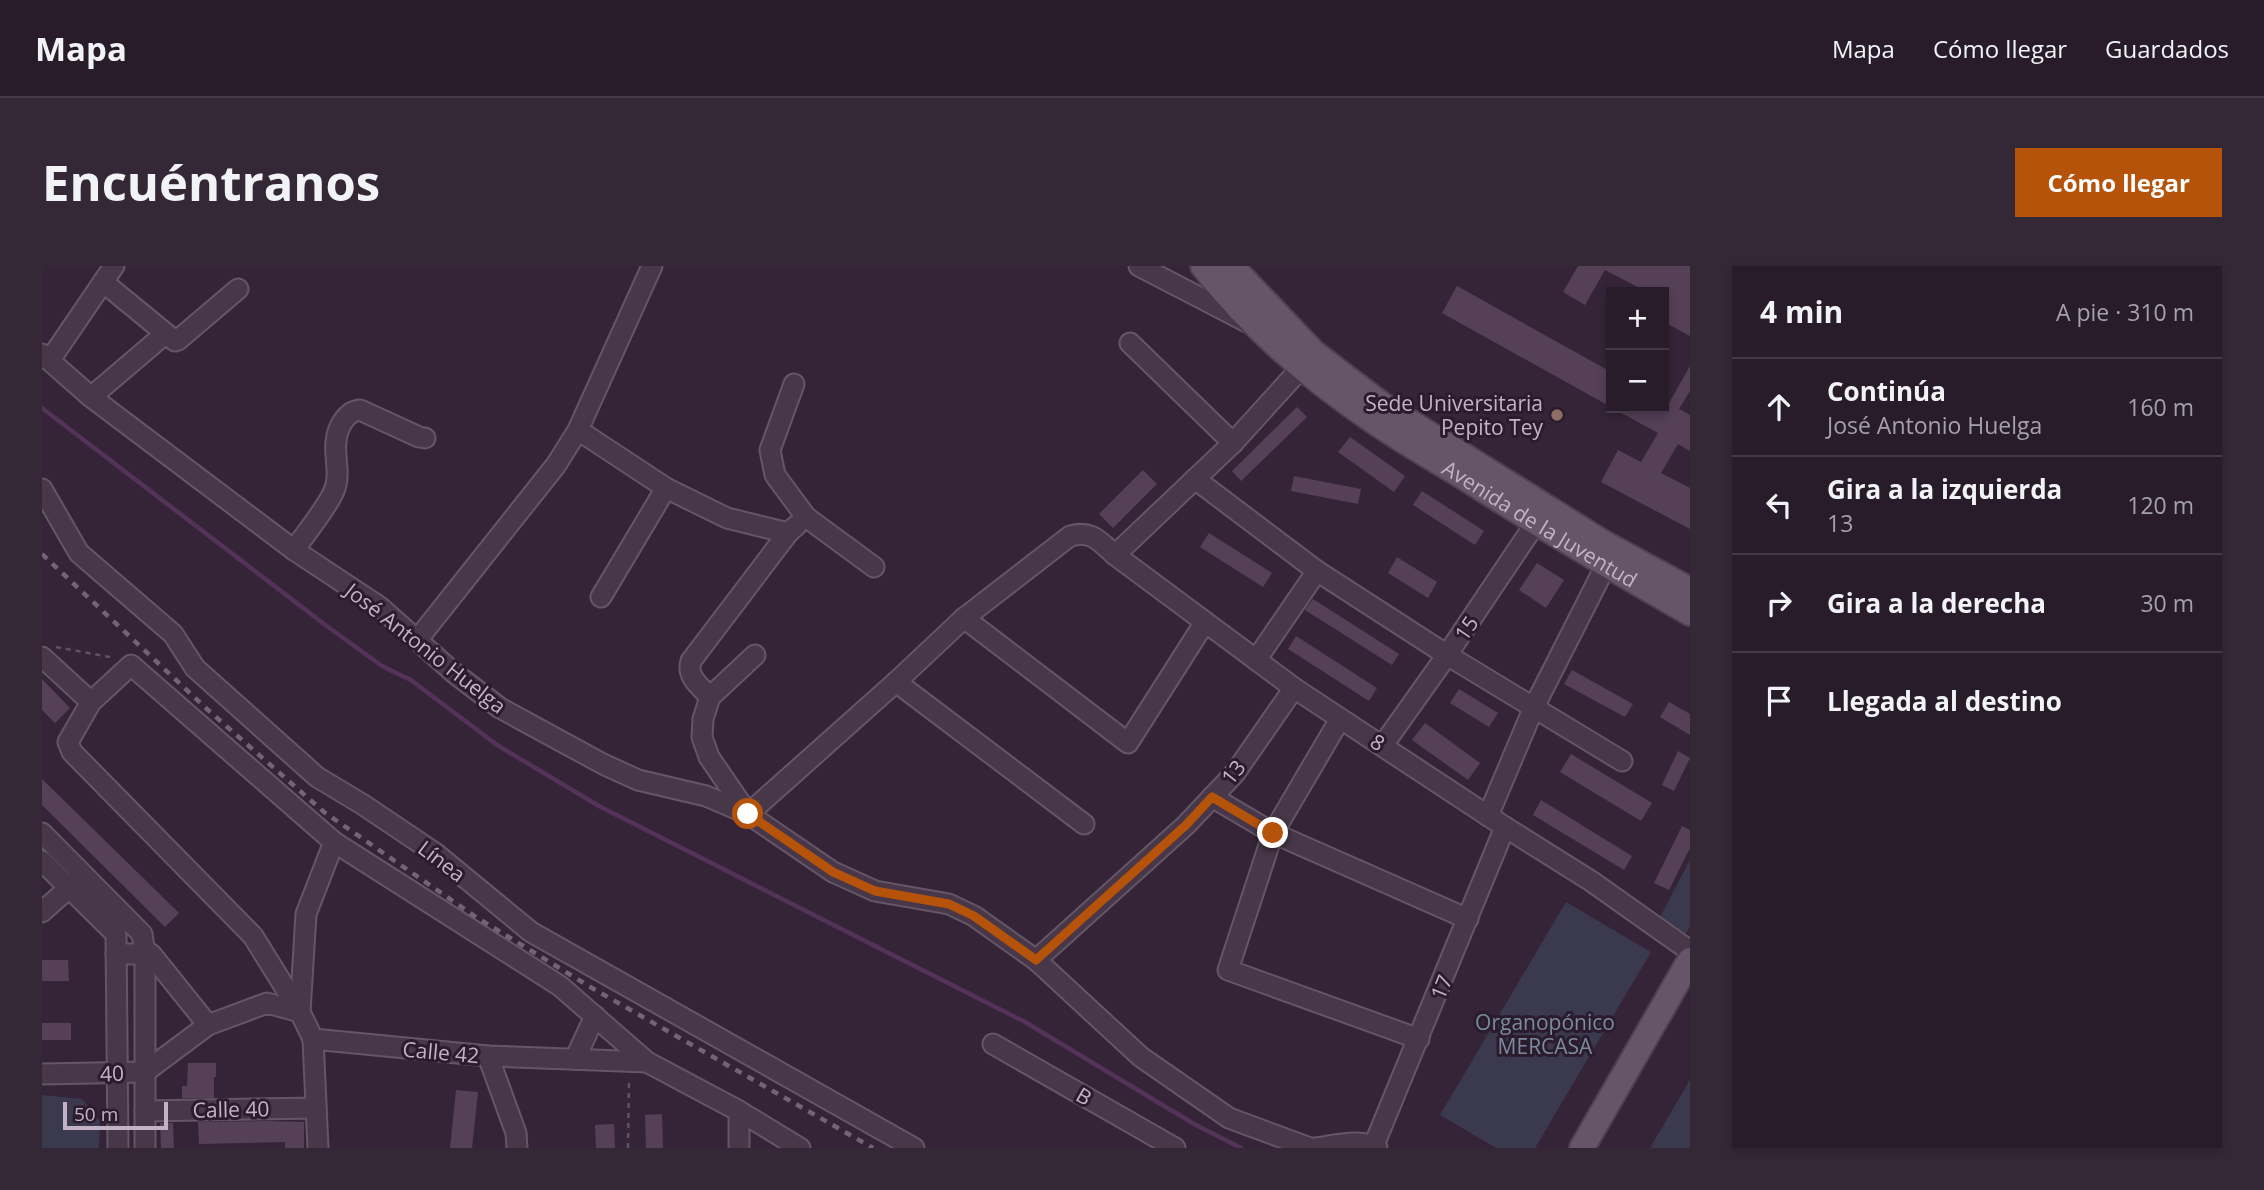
<!DOCTYPE html>
<html lang="es">
<meta charset="utf-8">
<style>
:root{--surface:#281b2a;--page:#342836;--text:#f1f3f6;--muted:#a5a1a8;--line:#443947;--accent:#b45309}
body{margin:0;font-family:"Open Sans",sans-serif;background:var(--page);color:var(--text)}
.controls{position:absolute;right:21px;top:21px;display:grid;overflow:hidden;border-radius:0px;box-shadow:0 4px 10px #0003}
.controls button{width:63px;height:63px;display:grid;place-items:center;padding:0;border:0;border-bottom:2px solid var(--line);background:var(--surface);color:var(--text);font:35px sans-serif}
.scale{position:absolute;left:21px;bottom:18px;width:105px;box-sizing:border-box;padding-left:7px;border:4px solid #c3b2c5;border-top:0;font-size:19px;line-height:24px;white-space:nowrap;color:#c3b2c5;-webkit-text-stroke:5px #2b1c2d;paint-order:stroke}
.stop{position:absolute;width:21px;height:21px;margin:-16px;border:5px solid #b45309;border-radius:50%;background:#fff}
.stop.end{background:#b45309;border-color:#fff;box-shadow:0 2px 7px #0008}
.list{margin:0;padding:0;list-style:none}
h2{display:flex;justify-content:space-between;align-items:center;height:91px;margin:0;padding:0 28px;font-size:30px}
h2 small{font-size:23px;font-weight:400;color:var(--muted)}
.list li{display:grid;grid-template-columns:46px 1fr auto;gap:21px;align-items:center;box-sizing:border-box;height:98px;padding:0 28px;border-top:2px solid var(--line)}
.list b{display:block;font-size:26px;white-space:nowrap}
.list p{margin:0;font-size:23px;white-space:nowrap;color:var(--muted)}
.list em{font-size:23px;font-style:normal;color:var(--muted)}
.icon{flex:none;width:38px;height:38px;fill:none;stroke:currentColor;stroke-width:2;stroke-linecap:round;stroke-linejoin:round}
.map{position:relative;flex:none;width:1648px;height:882px;overflow:hidden;border-radius:0px}
header{display:flex;align-items:center;gap:42px;box-sizing:border-box;height:98px;padding:0 35px;background:var(--surface);border-bottom:2px solid var(--line)}
header strong{font-size:33px}
nav{display:flex;gap:38px;margin-inline-start:auto;font-size:24px}
.intro{display:flex;align-items:center;justify-content:space-between;box-sizing:border-box;height:168px;padding:0 42px}
h1{margin:0;font-size:49px}
.button{padding:18px 32px;border-radius:0px;background:var(--accent);color:#fff;font-size:24px;font-weight:700}
main{display:flex;gap:42px;padding:0 42px}
aside{flex:1;background:var(--surface);border-radius:0px;box-shadow:0 4px 10px #0003}
.map>svg:first-child{display:block}
</style>
<header>
<strong>Mapa</strong>
<nav><a>Mapa</a><a>Cómo llegar</a><a>Guardados</a></nav>
</header>
<div class="intro"><h1>Encuéntranos</h1><a class="button">Cómo llegar</a></div>
<main>
<div class="map">
<svg width="1648" height="882" viewBox="0 0 1648 882">
<rect width="100%" height="100%" fill="#352438"/>
<g fill="#3b394d">
<path d="M1648 594V660L1644 668 1617 653Z"/>
<path d="M1524 636 1609 686 1493 882H1454L1398 849Z"/>
<path d="M1648 814V882H1608Z"/>
<path d="M0 829 40 833 58 855 57 882H0Z"/>
</g>
<g fill="none" stroke-linecap="round" stroke-linejoin="round">
<path stroke="#533458" stroke-width="4.5" d="M0 142 282 358 340 400 369 414 455 479 557 540 983 756 1152 858 1199 882"/>
</g>
<g fill="#564058">
<path d="M1536 0H1648V70L1622 56V26H1605L1563 4 1543 39 1521 26Z"/>
<path d="M1415 20 1569 106V141L1400 47Z"/>
<path d="M1648 100V125L1637 143 1648 149V185L1636 178 1619 207 1648 222V263L1559 216 1576 184 1599 196 1616 167 1570 142H1622V135L1627 137Z"/>
<path d="M1255 141 1265 151 1199 215 1190 205Z"/>
<path d="M1308 171 1363 210 1352 226 1296 186Z"/>
<path d="M1101 204 1115 218 1071 262 1057 248Z"/>
<path d="M1252 210 1319 223 1316 238 1249 225Z"/>
<path d="M1380 225 1442 265 1433 279 1371 239Z"/>
<path d="M1167 267 1230 307 1221 321 1158 281Z"/>
<path d="M1355 291 1395 316 1386 332 1346 307Z"/>
<path d="M1495 297 1522 314 1504 342 1477 324Z"/>
<path d="M1271 333 1357 388 1350 399 1263 344Z"/>
<path d="M1254 370 1335 422 1327 435 1246 383Z"/>
<path d="M1530 404 1591 438 1583 451 1522 418Z"/>
<path d="M0 413 28 442 13 457 0 444Z"/>
<path d="M1417 423 1456 447 1447 461 1408 437Z"/>
<path d="M1627 436 1648 448V469L1618 451Z"/>
<path d="M1383 457 1438 497 1426 514 1370 474Z"/>
<path d="M1636 485 1648 492 1632 525 1620 519Z"/>
<path d="M1529 488 1610 537 1599 555 1518 506Z"/>
<path d="M0 513 137 647 123 661 0 539Z"/>
<path d="M1499 534 1590 590 1582 604 1491 549Z"/>
<path d="M1640 560 1648 564V582L1627 624 1612 617Z"/>
<path d="M0 694H26L27 715H0Z"/>
<rect x="0" y="757" width="29" height="17"/>
<path d="M146 797H174V811H172V832H140V820H145Z"/>
<path d="M414 824 436 826 430 882H408Z"/>
<path d="M620 848 621 882H604L603 849Z"/>
<path d="M225 855 262 856V882H243V876L157 878 156 856Z"/>
<path d="M118 857H131L132 882H119Z"/>
<path d="M572 858 573 882H554L553 859Z"/>
</g>
<g fill="none" stroke-linecap="round" stroke-linejoin="round">
<g stroke="#645567" stroke-width="23">
<g id="minor">
<path d="M1097 0 1205 56"/>
<path d="M61 16 133 75 136 74 196 23"/>
<path d="M1088 77 1191 177"/>
<path d="M0 88 49 131 252 284 338 341 411 406 458 442 561 498 596 514 664 530 706 548 791 606 833 625 907 638 932 650 994 694 1099 791 1187 852 1268 882"/>
<path d="M8 94 72 0"/>
<path d="M752 118 728 184 733 209 764 251 832 301"/>
<path d="M49 131 123 68"/>
<path d="M536 164 624 222 685 252 746 267"/>
<path d="M1153 213 1275 305 1405 389 1580 495"/>
<path d="M0 223 37 287 131 368 153 402 275 511 320 538 393 587 489 666 872 882"/>
<path d="M252 284C264 267 284 243 292 225 299 208 292 192 294 176 295 162 304 145 318 144L377 171 383 172"/>
<path d="M1073 289 1191 177 1269 91"/>
<path d="M559 331 624 222"/>
<path d="M922 352 1086 477 1163 356"/>
<path d="M376 373 514 199 536 164 610 0"/>
<path d="M713 389 668 431 661 453 660 471 667 491 706 548 854 416 922 352 1028 270C1050 264 1057 275 1073 289L1252 422 1463 561 1549 615 1648 685"/>
<path d="M0 391 49 436"/>
<path d="M1214 394 1275 305"/>
<path d="M854 416 1042 558"/>
<path d="M668 431C658 420 644 411 649 395L746 267 755 259"/>
<path d="M1298 453 1231 567 1186 704 1377 773"/>
<path d="M1341 479 1405 389 1501 246"/>
<path d="M1170 531 1231 567 1426 653"/>
<path d="M1446 550 1492 441 1564 299"/>
<path d="M0 567 100 668 103 687V882"/>
<path d="M0 595 74 668 76 882"/>
<path d="M0 646 36 614"/>
<path d="M74 688H109L166 759"/>
<path d="M994 694 1144 559 1193 507 1252 422"/>
<path d="M258 746 211 670 30 486 26 476 49 436 89 399 292 576 518 720 605 796"/>
<path d="M258 746 264 648 292 576"/>
<path d="M271 773 276 882"/>
<path d="M951 778 1133 882"/>
<path d="M446 790 474 867 475 882"/>
<path d="M533 793 553 750"/>
<path d="M0 808 103 806 166 759 225 737 258 746 271 773 446 790 605 796 697 845 758 882"/>
<path d="M103 845 274 842"/>
<path d="M697 845V882"/>
<path d="M1332 879 1463 561"/>
<path d="M1273 882C1291 880 1320 872 1335 882"/>
</g>
</g>
<g stroke="#504052" stroke-width="28">
<g id="major">
<path id="s1" d="M1161 0C1207 59 1268 112 1330 154 1359 174 1390 192 1420 210 1495 258 1571 303 1648 347"/>
<path d="M1189 0 1272 87 1339 138 1560 276 1648 324"/>
<path d="M1540 882 1648 694"/>
</g>
</g>
<g stroke="#5c5367" stroke-width="2.5" stroke-dasharray="5 5" stroke-linecap="butt">
<path d="M14 381 73 392"/>
<path d="M586 882 587 813"/>
</g>
<use href="#minor" stroke="#473749" stroke-width="19"/>
<use href="#major" stroke="#665569" stroke-width="24"/>
<path stroke="#766278" stroke-width="4.5" stroke-dasharray="7 7" stroke-linecap="butt" d="M0 288 166 444 282 546 434 651 550 722 831 882"/>
</g>
<g fill="none" stroke-linecap="round" stroke-linejoin="round">
<path stroke="#b45309" stroke-width="9" d="M706 548 791 606 833 625 907 638 932 650 994 694 1144 559 1170 531 1231 567"/>
</g>
<circle fill="#8d6e63" stroke="#2b1c2d" stroke-width="2.5" cx="1515" cy="149" r="7"/>
<g text-anchor="middle" dominant-baseline="central" stroke-width="6" stroke-linejoin="round" paint-order="stroke">
<g font-size="21" fill="#c3b2c5" stroke="#2b1c2d" text-anchor="end">
<text x="1501" y="137">Sede Universitaria<tspan x="1501" dy="24">Pepito Tey</tspan></text>
</g>
<g font-size="21" fill="#c3b2c5" stroke="#2b1c2d">
<text stroke="none"><textPath href="#s1" startOffset="427">Avenida de la Juventud</textPath></text>
<text transform="translate(1424 362) rotate(-56)">15</text>
<text transform="translate(384 382) rotate(38)">José Antonio Huelga</text>
<text transform="translate(1336 476) rotate(33)">8</text>
<text transform="translate(1191 506) rotate(-51)">13</text>
<text transform="translate(400 595) rotate(37)">Línea</text>
<text transform="translate(1399 721) rotate(-68)">17</text>
<text transform="translate(399 786) rotate(5)">Calle 42</text>
<text transform="translate(70 807) rotate(-2)">40</text>
<text transform="translate(1042 830) rotate(30)">B</text>
<text transform="translate(189 843) rotate(-1)">Calle 40</text>
</g>
<g font-size="21" fill="#7a8b9f" stroke="#2b1c2d">
<text x="1503" y="756">Organopónico<tspan x="1503" dy="24">MERCASA</tspan></text>
</g>
</g>
</svg>
<div class="controls">
<button>+</button>
<button>−</button>
</div>
<div class="scale">50 m</div>
<div class="stop" style="left:706px;top:548px"></div>
<div class="stop end" style="left:1231px;top:567px"></div>
</div>
<aside>
<h2>4 min<small>A pie · 310 m</small></h2>
<ul class="list">
<li><svg class="icon" aria-label="ahead" viewBox="0 0 24 24"><path d="M12 20V5M6 11l6-6 6 6"/></svg><div><b>Continúa</b><p>José Antonio Huelga</p></div><em>160 m</em></li>
<li><svg class="icon" aria-label="left" viewBox="0 0 24 24"><path d="M17 20v-9H6M10 6l-5 5 5 5"/></svg><div><b>Gira a la izquierda</b><p>13</p></div><em>120 m</em></li>
<li><svg class="icon" aria-label="right" viewBox="0 0 24 24"><path d="M7 20v-9h11M14 6l5 5-5 5"/></svg><div><b>Gira a la derecha</b></div><em>30 m</em></li>
<li><svg class="icon" aria-label="arrive" viewBox="0 0 24 24"><path d="M6 21V4h12l-3 4 3 4H6"/></svg><div><b>Llegada al destino</b></div></li>
</ul>
</aside>
</main>
